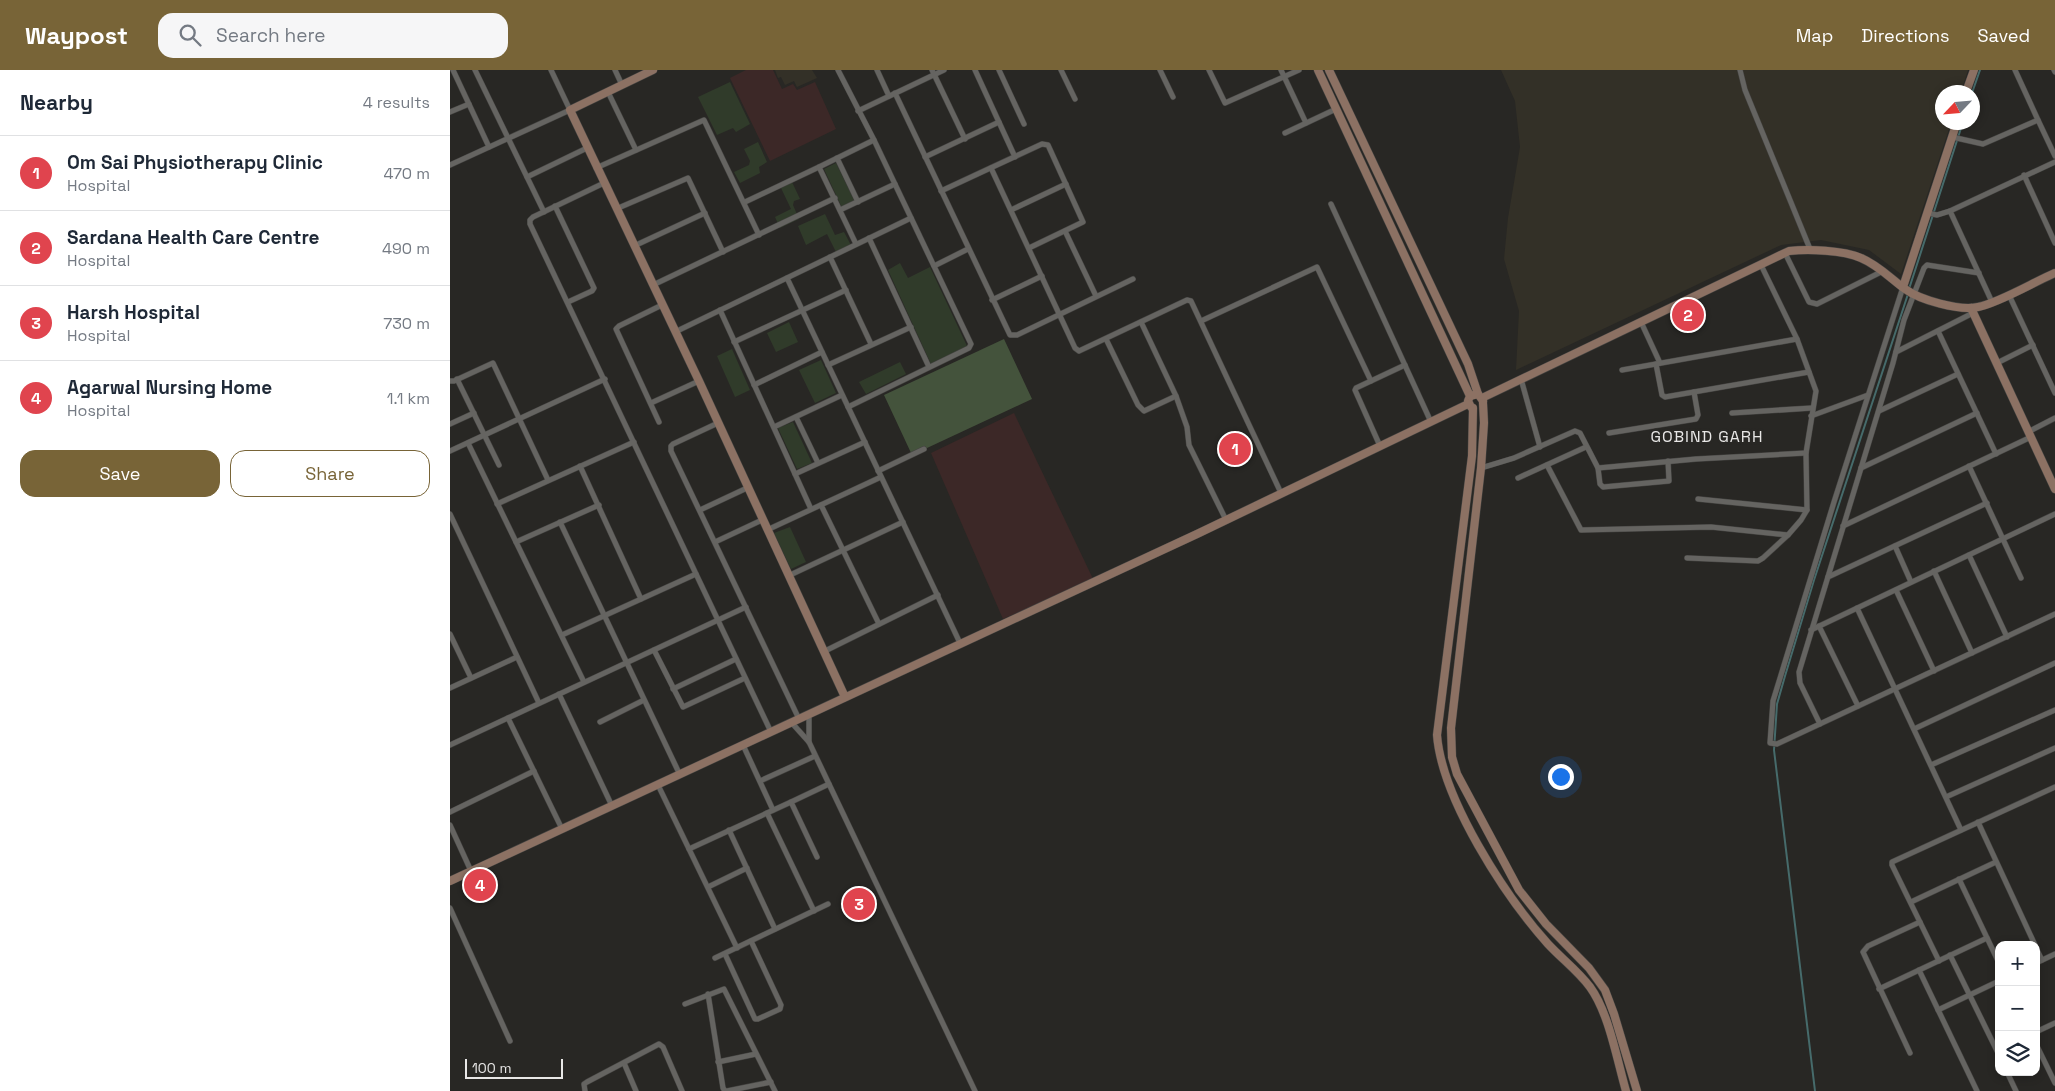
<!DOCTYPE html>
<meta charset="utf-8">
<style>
:root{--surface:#fff;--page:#f6f6f7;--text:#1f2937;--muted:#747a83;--line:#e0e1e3;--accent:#786437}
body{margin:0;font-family:"Space Grotesk",sans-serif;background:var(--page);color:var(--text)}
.controls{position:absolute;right:15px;bottom:15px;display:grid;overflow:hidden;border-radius:10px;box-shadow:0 2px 8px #0003}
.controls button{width:45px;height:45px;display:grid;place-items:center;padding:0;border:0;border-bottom:1px solid var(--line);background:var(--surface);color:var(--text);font:25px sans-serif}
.compass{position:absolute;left:1485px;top:15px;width:45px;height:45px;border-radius:50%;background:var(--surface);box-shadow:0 2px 8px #0003;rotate:244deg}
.scale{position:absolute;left:15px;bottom:12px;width:98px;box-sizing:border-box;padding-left:5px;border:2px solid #e8e7e6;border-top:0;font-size:14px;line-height:18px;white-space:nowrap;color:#e8e7e6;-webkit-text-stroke:4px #282724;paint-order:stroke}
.you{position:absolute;left:1110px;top:706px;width:18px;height:18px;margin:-12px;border:4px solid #fff;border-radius:50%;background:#1a73e8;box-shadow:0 0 0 8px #1a73e833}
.badge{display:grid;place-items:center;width:32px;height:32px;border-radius:50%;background:var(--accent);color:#fff;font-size:16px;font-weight:700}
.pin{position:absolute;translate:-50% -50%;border:2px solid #fff;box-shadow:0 1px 5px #0006}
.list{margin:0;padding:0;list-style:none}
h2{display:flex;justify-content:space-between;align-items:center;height:65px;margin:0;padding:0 20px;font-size:21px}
h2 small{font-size:16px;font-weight:400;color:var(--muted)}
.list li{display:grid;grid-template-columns:32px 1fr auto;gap:15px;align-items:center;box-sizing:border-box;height:75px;padding:0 20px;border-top:1px solid var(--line)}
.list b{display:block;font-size:19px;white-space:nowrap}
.list p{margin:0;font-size:16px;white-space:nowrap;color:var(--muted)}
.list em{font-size:16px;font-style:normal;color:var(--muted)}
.actions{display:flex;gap:10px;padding:15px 20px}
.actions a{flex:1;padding:11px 0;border:1px solid var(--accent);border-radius:15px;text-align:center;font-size:18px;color:var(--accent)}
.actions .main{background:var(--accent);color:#fff}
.icon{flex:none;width:28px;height:28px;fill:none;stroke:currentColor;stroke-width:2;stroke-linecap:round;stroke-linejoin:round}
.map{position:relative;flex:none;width:1605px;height:1021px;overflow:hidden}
header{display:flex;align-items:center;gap:30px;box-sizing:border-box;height:70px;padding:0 25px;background:var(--accent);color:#fff}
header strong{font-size:24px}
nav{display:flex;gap:28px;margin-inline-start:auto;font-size:18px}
.search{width:350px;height:45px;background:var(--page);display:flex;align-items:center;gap:12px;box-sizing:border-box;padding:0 18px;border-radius:15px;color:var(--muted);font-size:19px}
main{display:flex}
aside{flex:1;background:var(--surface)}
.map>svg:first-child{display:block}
</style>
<header>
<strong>Waypost</strong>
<div class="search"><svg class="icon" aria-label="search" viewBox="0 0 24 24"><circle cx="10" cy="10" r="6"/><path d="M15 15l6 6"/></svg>Search here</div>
<nav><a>Map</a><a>Directions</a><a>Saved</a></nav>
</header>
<main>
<aside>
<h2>Nearby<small>4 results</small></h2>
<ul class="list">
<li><span class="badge" style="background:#e0444e">1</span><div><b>Om Sai Physiotherapy Clinic</b><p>Hospital</p></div><em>470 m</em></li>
<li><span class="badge" style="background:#e0444e">2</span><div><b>Sardana Health Care Centre</b><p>Hospital</p></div><em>490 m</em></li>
<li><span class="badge" style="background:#e0444e">3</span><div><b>Harsh Hospital</b><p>Hospital</p></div><em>730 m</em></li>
<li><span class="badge" style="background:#e0444e">4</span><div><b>Agarwal Nursing Home</b><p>Hospital</p></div><em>1.1 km</em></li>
</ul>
<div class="actions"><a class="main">Save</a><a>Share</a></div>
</aside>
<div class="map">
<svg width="1605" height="1021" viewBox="0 0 1605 1021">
<rect width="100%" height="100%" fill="#282724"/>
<g fill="#333027">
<path d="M325 0H362L367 8 347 17 344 11 335 15 331 7 328 8Z"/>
<path d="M1051 0H1518L1511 22H1492V52L1501 53 1451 204 1419 180 1371 170 1331 175 1066 300 1069 241 1054 189 1058 148 1070 77 1065 31Z"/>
</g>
<g fill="#3c2827">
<path d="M296 0H323L332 19 343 14 347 20 365 12 386 59 320 91 280 8Z"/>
<path d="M564 343 644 511 553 549 481 383Z"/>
</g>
<g fill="#303b2a">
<path d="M280 12 300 54 286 62 283 58 267 65 248 27Z"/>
<path d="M308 72 317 92 309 97 310 103 290 113 284 102 299 95 300 91 294 79Z"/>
<path d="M386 93 406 134 393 140 374 99Z"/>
<path d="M342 112 350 129 344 131 343 135 349 149 330 158 325 147 341 139 331 118Z"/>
<path d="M375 144 385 165 394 162 402 177 387 184 377 164 356 175 348 156Z"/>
<path d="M450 193 458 208 480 197 517 276 481 294 438 200Z"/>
<path d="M339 252 348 272 326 282 317 263Z"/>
<path d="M282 279 300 320 285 327 267 286Z"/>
<path d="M371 290 386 323 365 333 349 300Z"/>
<path d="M450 292 456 304 416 324 409 312Z"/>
<path d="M343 352 362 393 347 399 328 358Z"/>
<path d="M340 457 356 492 341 499 324 463Z"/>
</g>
<path fill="#44533c" d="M554 269 582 329 462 385 434 325Z"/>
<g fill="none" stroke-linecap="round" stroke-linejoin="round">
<g stroke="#466b6b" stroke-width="2">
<path d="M1522 23 1530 0"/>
<path d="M1459 219 1513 52"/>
<path d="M1365 1021 1324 680 1327 634 1335 606 1364 510 1458 224"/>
</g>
<g stroke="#454442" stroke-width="6">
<g id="street">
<path d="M3 0 39 77"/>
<path d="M25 0 94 142"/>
<path d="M165 0 172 15"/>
<path d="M388 0 424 70 521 274 519 278 398 337"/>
<path d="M427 0 439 26"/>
<path d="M482 0 515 69"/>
<path d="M525 0 565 87"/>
<path d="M549 0 574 54"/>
<path d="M611 0 625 29"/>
<path d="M710 0 723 27"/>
<path d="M759 0 775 33 849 0"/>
<path d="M831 0 856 53"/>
<path d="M1290 0 1295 20 1360 179"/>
<path d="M1565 0 1588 50"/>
<path d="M1604 0 1605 2"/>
<path d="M158 22 186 80"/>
<path d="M445 23 560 265H567L683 209"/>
<path d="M408 41 494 0"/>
<path d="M0 42 19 34"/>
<path d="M835 63 886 39"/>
<path d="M1502 67 1533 74 1588 50 1605 86"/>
<path d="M475 87 549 52"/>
<path d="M387 88 408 132"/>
<path d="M0 95 120 40 101 0"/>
<path d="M146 98 254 50 309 165"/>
<path d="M541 98 625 278 629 281 737 230 741 231 831 423"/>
<path d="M1574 105 1605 173"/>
<path d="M77 107 137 78"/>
<path d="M154 113 83 147 80 150V154L321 662"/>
<path d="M491 121 592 74 598 75 633 152 579 178"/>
<path d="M295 132 369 97"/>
<path d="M881 134 981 352"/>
<path d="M105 136 144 218 142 221 118 232"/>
<path d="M166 139 238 108 273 182"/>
<path d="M390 140 445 114"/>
<path d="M561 140 616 114"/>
<path d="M1500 141 1542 232"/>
<path d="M1478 143 1487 145 1500 141 1605 92"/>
<path d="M615 161 646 226"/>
<path d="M419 168 479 297"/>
<path d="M406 174 369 97 424 70"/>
<path d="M184 176 255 143"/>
<path d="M1335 183 1359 232 1367 234 1433 201"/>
<path d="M380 187 421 274"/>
<path d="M484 196 518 179"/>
<path d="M337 208 510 573"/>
<path d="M203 215 385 128"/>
<path d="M1453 217 1384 432 1323 631 1320 673 1327 674 1605 544"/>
<path d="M1559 225 1605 323"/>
<path d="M542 230 592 206"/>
<path d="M270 240 361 439"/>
<path d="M751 251 867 197 921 311"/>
<path d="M1191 252 1210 293"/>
<path d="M1488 261 1546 384"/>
<path d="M225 262 461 148"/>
<path d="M656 269 688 335 694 341 726 326 691 252"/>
<path d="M284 272 396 220"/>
<path d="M1446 282 1523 243"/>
<path d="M1547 293 1583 275"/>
<path d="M1206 294 1212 325 1215 327 1359 302"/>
<path d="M378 295 461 257"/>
<path d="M1172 300 1347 269"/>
<path d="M7 309 49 395"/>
<path d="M1071 309 1090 377"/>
<path d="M0 311H4L43 293 98 410"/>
<path d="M304 315 372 282"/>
<path d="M726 326 737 357 739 375 776 450"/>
<path d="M201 333 249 311"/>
<path d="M1429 341 1508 304"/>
<path d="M1282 343 1362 338"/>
<path d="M1361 346 1418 325"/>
<path d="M346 347 368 393"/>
<path d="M209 352 166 259 169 256 212 235"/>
<path d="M268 353 223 374 221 376V381L349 649"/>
<path d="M0 354 24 343"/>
<path d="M324 357 392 325"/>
<path d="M1578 362 1605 348"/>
<path d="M1159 363 1246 349 1248 345 1244 322"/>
<path d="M18 373 134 612"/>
<path d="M930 376 905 320 906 318 955 295"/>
<path d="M0 381 155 309"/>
<path d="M1097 395 1131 460 1261 457 1338 465"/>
<path d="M130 396 191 529"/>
<path d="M1519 396 1571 508"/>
<path d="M1031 398 1064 388 1125 361 1130 363 1148 398 1150 414 1153 417 1219 411 1218 391"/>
<path d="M1148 398 1246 389 1356 383"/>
<path d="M1411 398 1527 343"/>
<path d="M428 401 474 379"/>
<path d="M345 404 415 372"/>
<path d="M1068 408 1136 377"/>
<path d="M1248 429 1357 440"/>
<path d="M47 434 184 372"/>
<path d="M371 435 429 554"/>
<path d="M250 440 297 418"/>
<path d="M0 444 89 633"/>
<path d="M110 452 230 705"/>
<path d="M1393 456 1581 367"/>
<path d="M317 460 431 407"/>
<path d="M66 472 149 435"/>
<path d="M265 472 312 450"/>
<path d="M1445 476 1461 512"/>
<path d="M1519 485 1557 567"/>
<path d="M1237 488 1308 491 1313 488 1338 465 1351 450 1357 440 1356 383 1366 321 1347 269 1311 195"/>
<path d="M1484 501 1522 583"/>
<path d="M338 506 453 452"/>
<path d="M1378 507 1537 433"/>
<path d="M1446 520 1484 601"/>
<path d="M1407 538 1511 760"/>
<path d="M1369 556 1408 636"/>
<path d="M1361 560 1605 444"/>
<path d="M0 564 21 608"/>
<path d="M112 565 246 504"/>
<path d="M204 580 233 637 295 608"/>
<path d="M373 582 488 525"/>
<path d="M0 618 67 587"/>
<path d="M223 619 286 589"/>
<path d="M109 624 162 736"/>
<path d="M359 644V672"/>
<path d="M58 648 112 759"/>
<path d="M150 652 194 630"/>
<path d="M341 652 359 672 525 1021"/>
<path d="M1370 654 1350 613 1349 602 1443 293 1454 250 1474 198 1477 195 1529 203"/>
<path d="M1464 659 1605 593"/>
<path d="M0 675 296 537"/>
<path d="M293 675 323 740"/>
<path d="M1481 695 1605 640"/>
<path d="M310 711 365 686"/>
<path d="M208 715 287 878"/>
<path d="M1496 727 1605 678"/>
<path d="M341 732 379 714"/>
<path d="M0 742 84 701"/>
<path d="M317 743 364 841"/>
<path d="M1528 752 1585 875"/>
<path d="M0 755 21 801"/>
<path d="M279 760 325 859"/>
<path d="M239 779 341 732 367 787"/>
<path d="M1509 809 1549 893"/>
<path d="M258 817 297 798"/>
<path d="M1461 832 1546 792"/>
<path d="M0 838 60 971"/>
<path d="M1586 878 1592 890"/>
<path d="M275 884 305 949H308L330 939 331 935 301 871"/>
<path d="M1500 885 1549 985"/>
<path d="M265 888 378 834"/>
<path d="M1489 891 1442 795V792L1605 717"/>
<path d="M1586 893 1605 884"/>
<path d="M1469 900 1527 1021"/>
<path d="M1429 919 1537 868"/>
<path d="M258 924 273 1018 275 1021"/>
<path d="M235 934 274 919 325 1021"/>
<path d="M1488 940 1549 911"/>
<path d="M1588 961 1605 953"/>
<path d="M1586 974 1605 1013"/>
<path d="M1460 983 1413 882 1418 876 1470 852"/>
<path d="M268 992 306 984"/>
<path d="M174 993 186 1021"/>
<path d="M1557 1002 1566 1021"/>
<path d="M135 1021 134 1014 137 1012 209 974 213 977 232 1021"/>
<path d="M277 1021 321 1012"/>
</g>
</g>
<g stroke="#454442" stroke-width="9">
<g id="secondary">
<path d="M203 0 120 40 249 311 395 627"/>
<path d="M868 0 1020 326 1018 331 1021 337"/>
<path d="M879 0 1018 294 1028 324"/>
<path d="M1516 22 1524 0"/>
<path d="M1453 217 1507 52"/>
<path d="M1521 238 1605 419"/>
<path d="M1020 326 1028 324 1033 331"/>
<path d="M1032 328 1339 181C1358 179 1393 180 1411 188 1428 195 1440 208 1455 219 1470 230 1509 241 1528 237 1549 233 1584 212 1605 203"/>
<path d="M1033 333 1034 353 1031 398 1001 658 1002 687 1007 704 1069 820 1096 854 1139 898 1155 920 1164 944 1187 1021"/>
<path d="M1023 338 1022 386 987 665C992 729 1055 826 1098 874 1112 889 1128 901 1140 917 1159 943 1167 990 1176 1021"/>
<path d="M0 811 747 464 1018 334"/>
</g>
</g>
<use href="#street" stroke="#656461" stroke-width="5"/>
<use href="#secondary" stroke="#8c7163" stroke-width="8"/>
</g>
<g text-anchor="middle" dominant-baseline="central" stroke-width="5" stroke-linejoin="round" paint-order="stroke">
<g font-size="16" letter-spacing="1" fill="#e8e7e6" stroke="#282724">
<text x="1257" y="366">GOBIND GARH</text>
</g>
</g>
</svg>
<div class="controls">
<button>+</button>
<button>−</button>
<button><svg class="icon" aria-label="layers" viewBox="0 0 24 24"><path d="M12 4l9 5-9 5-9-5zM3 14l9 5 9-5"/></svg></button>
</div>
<svg class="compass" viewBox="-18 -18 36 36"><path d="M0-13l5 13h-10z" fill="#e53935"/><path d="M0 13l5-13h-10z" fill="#747a83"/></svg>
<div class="scale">100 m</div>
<div class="you"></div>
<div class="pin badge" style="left:785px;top:379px;background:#e0444e">1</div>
<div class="pin badge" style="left:1238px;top:245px;background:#e0444e">2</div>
<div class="pin badge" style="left:409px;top:834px;background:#e0444e">3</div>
<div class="pin badge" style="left:30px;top:815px;background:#e0444e">4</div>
</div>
</main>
